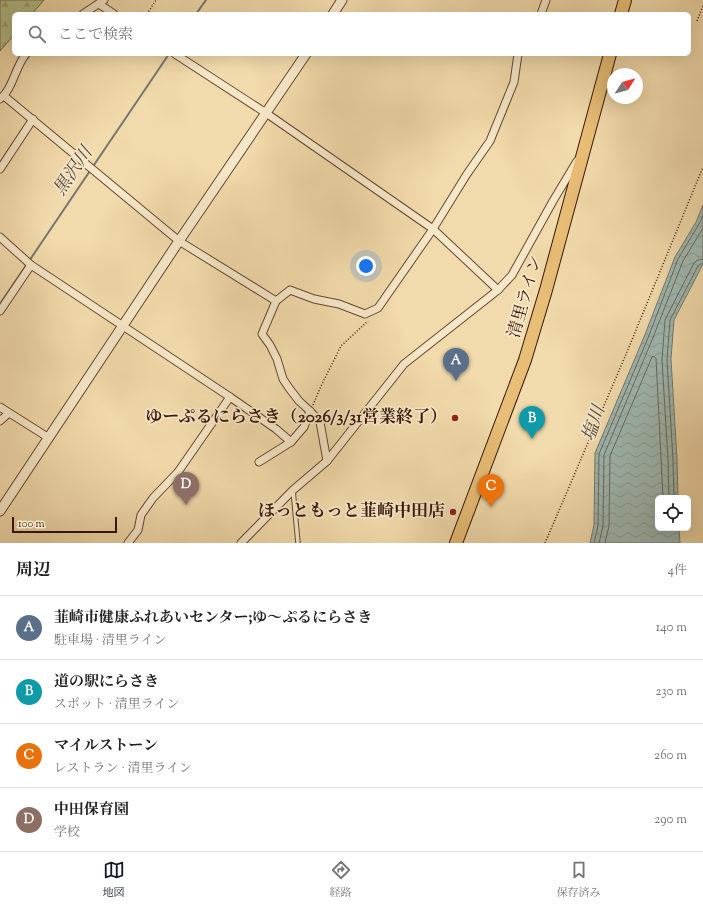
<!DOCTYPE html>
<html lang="ja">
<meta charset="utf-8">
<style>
:root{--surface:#fff;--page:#f6f6f6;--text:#222;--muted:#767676;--line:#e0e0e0;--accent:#111827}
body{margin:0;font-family:"Sorts Mill Goudy","Noto Serif JP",serif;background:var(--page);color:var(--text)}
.controls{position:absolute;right:12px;bottom:12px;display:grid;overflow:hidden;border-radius:6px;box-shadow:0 4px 16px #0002}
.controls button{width:36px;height:36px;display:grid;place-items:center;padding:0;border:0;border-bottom:1px solid var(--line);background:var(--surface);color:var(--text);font:20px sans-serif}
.compass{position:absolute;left:607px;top:68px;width:36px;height:36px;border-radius:50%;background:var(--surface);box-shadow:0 4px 16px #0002;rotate:54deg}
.scale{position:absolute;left:12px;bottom:10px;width:105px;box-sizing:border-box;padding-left:4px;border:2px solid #371707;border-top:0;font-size:11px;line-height:14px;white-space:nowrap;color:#371707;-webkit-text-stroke:3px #f6e7c8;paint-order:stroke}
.you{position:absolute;left:366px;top:266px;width:14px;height:14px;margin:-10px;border:3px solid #fff;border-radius:50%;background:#1a73e8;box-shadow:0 0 0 6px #1a73e833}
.badge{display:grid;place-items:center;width:26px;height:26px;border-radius:50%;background:var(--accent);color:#fff;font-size:13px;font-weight:700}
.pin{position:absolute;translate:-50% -33px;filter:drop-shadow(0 1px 2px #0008)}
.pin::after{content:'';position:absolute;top:21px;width:14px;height:12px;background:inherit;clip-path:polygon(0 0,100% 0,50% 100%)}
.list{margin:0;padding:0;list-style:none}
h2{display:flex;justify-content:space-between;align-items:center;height:52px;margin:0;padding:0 16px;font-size:17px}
h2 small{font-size:13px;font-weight:400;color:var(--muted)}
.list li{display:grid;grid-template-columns:26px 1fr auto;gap:12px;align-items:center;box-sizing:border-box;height:64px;padding:0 16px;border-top:1px solid var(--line)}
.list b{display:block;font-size:15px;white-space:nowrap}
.list p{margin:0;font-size:13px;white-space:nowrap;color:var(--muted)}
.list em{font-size:13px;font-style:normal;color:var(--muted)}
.icon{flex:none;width:22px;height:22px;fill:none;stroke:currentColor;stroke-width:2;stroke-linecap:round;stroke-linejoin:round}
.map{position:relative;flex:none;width:703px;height:543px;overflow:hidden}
.search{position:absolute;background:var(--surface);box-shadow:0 4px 16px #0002;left:12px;right:12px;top:12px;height:44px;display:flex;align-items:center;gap:10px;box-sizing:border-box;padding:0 14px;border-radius:6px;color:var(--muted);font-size:15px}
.sheet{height:308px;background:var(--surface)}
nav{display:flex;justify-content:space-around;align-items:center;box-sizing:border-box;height:56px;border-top:1px solid var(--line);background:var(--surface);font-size:11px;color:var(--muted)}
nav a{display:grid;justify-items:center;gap:2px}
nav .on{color:var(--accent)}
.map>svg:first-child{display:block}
</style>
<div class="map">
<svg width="703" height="543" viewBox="0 0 703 543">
<defs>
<pattern id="forest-firs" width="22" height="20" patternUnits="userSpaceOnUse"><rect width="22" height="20" fill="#b6c08c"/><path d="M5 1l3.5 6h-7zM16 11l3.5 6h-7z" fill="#9da477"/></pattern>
<pattern id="water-waves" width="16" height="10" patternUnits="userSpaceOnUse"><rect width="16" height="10" fill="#9eb8b2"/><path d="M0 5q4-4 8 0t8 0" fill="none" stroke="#899d98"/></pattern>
</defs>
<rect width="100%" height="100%" fill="#f1daab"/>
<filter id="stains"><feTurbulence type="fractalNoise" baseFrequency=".005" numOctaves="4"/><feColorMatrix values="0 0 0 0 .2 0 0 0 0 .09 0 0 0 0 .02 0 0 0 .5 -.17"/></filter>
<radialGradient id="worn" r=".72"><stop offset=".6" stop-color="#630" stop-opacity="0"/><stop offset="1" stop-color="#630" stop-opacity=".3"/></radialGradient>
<path fill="url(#forest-firs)" stroke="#766c4a" d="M0 0H44L32 14H14V35L0 51Z"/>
<path fill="url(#water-waves)" stroke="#75786e" d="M703 205V264L674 320 671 359 677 459 678 498H658V528H679L680 543H590L594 525 595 453 644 337 675 257 696 222Z"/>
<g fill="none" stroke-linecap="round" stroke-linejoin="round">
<g stroke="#6a685c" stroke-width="1">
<path d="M669 498 668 460 662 360 665 320 694 263 698 260 703 259"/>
<path d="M674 498 673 460 667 360 670 320 698 266 700 264H703"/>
<path d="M594 543 598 526 599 454 648 338 678 259 699 224 703 216"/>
<path d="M599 543 603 526 604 455 652 340 683 261 703 228"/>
<path d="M605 543 609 526 610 456 652 357 653 356 656 358 663 498"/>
</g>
<g stroke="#75786e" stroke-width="2">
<path d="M196 14 206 0"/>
<path d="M0 304 169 54"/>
</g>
<g stroke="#664830" stroke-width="5.5">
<path id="service" d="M293 490 298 543"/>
</g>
<g stroke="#664830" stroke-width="9">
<g id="minor">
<path d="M99 4 114 14"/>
<path d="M83 14 104 0"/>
<path d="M541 14 546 0"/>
<path d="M175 54 266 113 433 229 498 290"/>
<path d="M4 96 179 241 276 301 262 334 270 345 277 359 283 379 289 388 299 401 310 411 320 422 327 461"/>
<path d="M0 99C13 89 15 67 26 54"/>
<path d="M0 169 33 119"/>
<path d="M0 237 31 265 230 397 276 429 291 442"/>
<path d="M276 301 290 290 314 299 339 304 365 314 378 308 433 229 467 174 490 141 514 82 518 54"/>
<path d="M0 311 31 265"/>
<path d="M0 407 49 438"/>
<path d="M0 421 9 413"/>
<path d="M259 462 291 442 304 427 310 411"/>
<path d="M128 543 138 530 141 515 153 498 178 472 230 397"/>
<path d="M241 543 293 490 327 461 404 364 498 290 512 275 553 201 577 161"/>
</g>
</g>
<g stroke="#664830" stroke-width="11">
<g id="tertiary">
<path d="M333 14 342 0"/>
<path d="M0 511 179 241 306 54"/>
</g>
</g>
<g stroke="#371707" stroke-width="14">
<g id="trunk">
<path d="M621 14 625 0"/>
<path d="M456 543 525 360 546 290 610 54"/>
</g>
</g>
<g stroke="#371707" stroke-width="1.5" stroke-dasharray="1 2" stroke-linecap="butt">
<path d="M147 14 156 0"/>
<path d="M697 21 703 6"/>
<path d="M313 405 321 386 341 346 368 321"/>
<path d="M545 543 627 352 703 167"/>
</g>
<use href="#service" stroke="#f6e7c8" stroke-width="3.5"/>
<use href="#minor" stroke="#f6e7c8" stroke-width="7"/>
<use href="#tertiary" stroke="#f6e7c8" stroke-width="9"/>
<use href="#trunk" stroke="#e8bd76" stroke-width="12"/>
</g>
<g fill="#8f2418" stroke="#f6e7c8" stroke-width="1.5">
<circle cx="455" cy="418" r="4"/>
<circle cx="453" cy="512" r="4"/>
</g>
<g text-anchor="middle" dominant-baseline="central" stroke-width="3.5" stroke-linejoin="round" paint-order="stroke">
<g font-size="17" fill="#371707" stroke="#f6e7c8">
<text transform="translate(526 297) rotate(-74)">清里ライン</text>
</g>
<g font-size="17" font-weight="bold" fill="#371707" stroke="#f6e7c8" text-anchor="end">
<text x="447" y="418">ゆーぷるにらさき（2026/3/31営業終了）</text>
<text x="445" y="512">ほっともっと韮崎中田店</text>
</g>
<g font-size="18" font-style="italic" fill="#56473a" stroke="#f6e7c8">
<text transform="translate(74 172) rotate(-56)">黒沢川</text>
<text transform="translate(595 424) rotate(-71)">塩川</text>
</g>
</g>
<rect width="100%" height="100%" filter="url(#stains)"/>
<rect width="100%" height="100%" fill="url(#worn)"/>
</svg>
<div class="controls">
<button><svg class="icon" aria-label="locate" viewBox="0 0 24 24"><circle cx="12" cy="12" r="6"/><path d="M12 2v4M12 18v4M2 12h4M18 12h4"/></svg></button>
</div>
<svg class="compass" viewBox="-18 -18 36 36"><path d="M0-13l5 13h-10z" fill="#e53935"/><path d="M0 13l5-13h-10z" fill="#767676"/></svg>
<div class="scale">100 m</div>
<div class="you"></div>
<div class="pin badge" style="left:456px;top:381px;background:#5c6f8a">A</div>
<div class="pin badge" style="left:532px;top:439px;background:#0f9aa8">B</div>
<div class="pin badge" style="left:491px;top:507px;background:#e8710a">C</div>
<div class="pin badge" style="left:186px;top:505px;background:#8d6e63">D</div>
<div class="search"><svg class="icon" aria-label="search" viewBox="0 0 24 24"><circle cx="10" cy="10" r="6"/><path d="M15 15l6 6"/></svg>ここで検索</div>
</div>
<section class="sheet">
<h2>周辺<small>4件</small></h2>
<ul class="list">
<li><span class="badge" style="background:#5c6f8a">A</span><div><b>韮崎市健康ふれあいセンター;ゆ～ぷるにらさき</b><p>駐車場 · 清里ライン</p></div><em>140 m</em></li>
<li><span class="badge" style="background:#0f9aa8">B</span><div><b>道の駅にらさき</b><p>スポット · 清里ライン</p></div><em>230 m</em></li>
<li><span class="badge" style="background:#e8710a">C</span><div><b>マイルストーン</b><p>レストラン · 清里ライン</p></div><em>260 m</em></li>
<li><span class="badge" style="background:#8d6e63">D</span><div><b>中田保育園</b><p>学校</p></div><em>290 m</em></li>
</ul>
</section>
<nav>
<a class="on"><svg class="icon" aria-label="map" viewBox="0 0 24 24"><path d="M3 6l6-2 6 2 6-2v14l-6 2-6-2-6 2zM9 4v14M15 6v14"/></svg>地図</a>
<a><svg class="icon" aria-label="directions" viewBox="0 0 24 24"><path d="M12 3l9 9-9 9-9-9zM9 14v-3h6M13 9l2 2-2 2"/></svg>経路</a>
<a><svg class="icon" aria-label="saved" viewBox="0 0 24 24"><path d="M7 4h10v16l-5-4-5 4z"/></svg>保存済み</a>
</nav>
